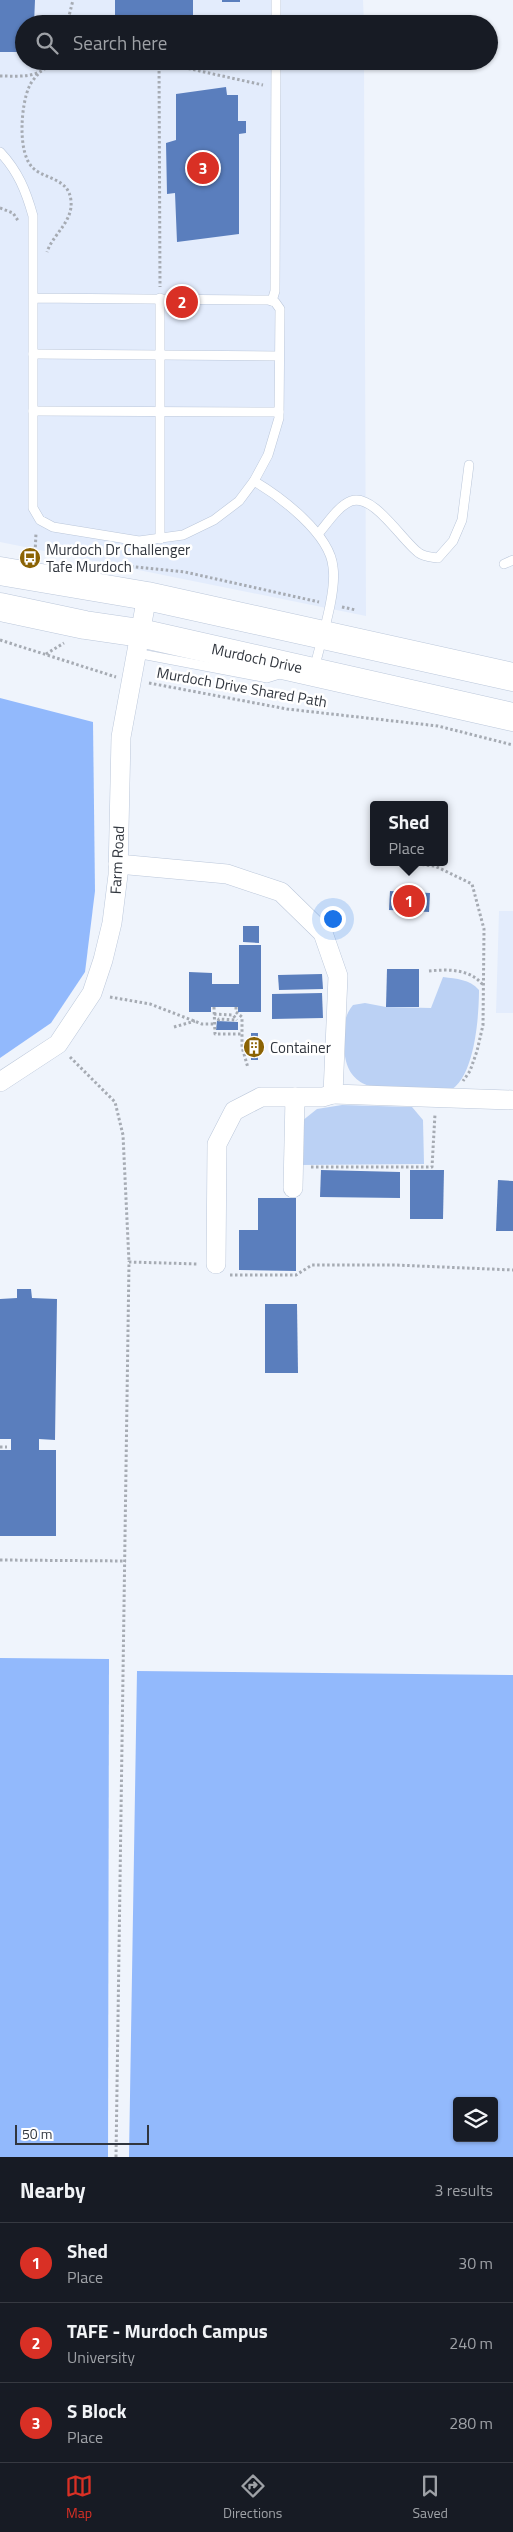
<!DOCTYPE html>
<style>
:root{--surface:#171b24;--page:#242831;--text:#f1f3f6;--muted:#9ea1a6;--line:#363941;--accent:#d93025}
body{margin:0;font-family:"Titillium Web",sans-serif;background:var(--page);color:var(--text)}
.controls{position:absolute;right:15px;bottom:15px;display:grid;overflow:hidden;border-radius:5px;box-shadow:0 1px 4px #0004}
.controls button{width:45px;height:45px;display:grid;place-items:center;padding:0;border:0;border-bottom:1px solid var(--line);background:var(--surface);color:var(--text);font:25px sans-serif}
.scale{position:absolute;left:15px;bottom:12px;width:134px;box-sizing:border-box;padding-left:5px;border:2px solid #31363e;border-top:0;font-size:14px;line-height:18px;white-space:nowrap;color:#31363e;-webkit-text-stroke:4px #fff;paint-order:stroke}
.you{position:absolute;left:332px;top:918px;width:18px;height:18px;margin:-12px;border:4px solid #fff;border-radius:50%;background:#1a73e8;box-shadow:0 0 0 8px #1a73e833}
.badge{display:grid;place-items:center;width:32px;height:32px;border-radius:50%;background:var(--accent);color:#fff;font-size:16px;font-weight:700}
.pin{position:absolute;translate:-50% -50%;border:2px solid #fff;box-shadow:0 1px 5px #0006}
.popup{position:absolute;left:370px;top:801px;width:78px;height:65px;box-sizing:border-box;display:grid;place-content:center;border-radius:5px;background:var(--surface);filter:drop-shadow(0 1px 4px #0005);font-size:16px;white-space:nowrap;color:var(--muted)}
.popup b{font-size:19px;color:var(--text)}
.popup::after{content:'';position:absolute;left:50%;top:100%;margin-left:-10px;border:10px solid transparent;border-top-color:var(--surface)}
.list{margin:0;padding:0;list-style:none}
h2{display:flex;justify-content:space-between;align-items:center;height:65px;margin:0;padding:0 20px;font-size:21px}
h2 small{font-size:16px;font-weight:400;color:var(--muted)}
.list li{display:grid;grid-template-columns:32px 1fr auto;gap:15px;align-items:center;box-sizing:border-box;height:80px;padding:0 20px;border-top:1px solid var(--line)}
.list b{display:block;font-size:19px;white-space:nowrap}
.list p{margin:0;font-size:16px;white-space:nowrap;color:var(--muted)}
.list em{font-size:16px;font-style:normal;color:var(--muted)}
.icon{flex:none;width:28px;height:28px;fill:none;stroke:currentColor;stroke-width:2;stroke-linecap:round;stroke-linejoin:round}
.map{position:relative;flex:none;width:513px;height:2157px;overflow:hidden}
.search{position:absolute;background:var(--surface);box-shadow:0 1px 4px #0004;left:15px;right:15px;top:15px;height:55px;display:flex;align-items:center;gap:12px;box-sizing:border-box;padding:0 18px;border-radius:28px;color:var(--muted);font-size:19px}
.sheet{height:305px;background:var(--surface)}
nav{display:flex;justify-content:space-around;align-items:center;box-sizing:border-box;height:70px;border-top:1px solid var(--line);background:var(--surface);font-size:14px;color:var(--muted)}
nav a{display:grid;justify-items:center;gap:2px}
nav .on{color:var(--accent)}
.map>svg:first-child{display:block}
</style>
<div class="map">
<svg width="513" height="2157" viewBox="0 0 513 2157">
<rect width="100%" height="100%" fill="#eff4fc"/>
<g fill="#e3ecfc">
<path d="M0 0H363L364 24H24V61H364L366 616 0 542Z"/>
<path d="M499 911H513V1013H496Z"/>
</g>
<g fill="#bbd1f4">
<path d="M443 977C457 979 469 979 479 990 479 1015 475 1086 444 1093 435 1096 420 1092 410 1091 371 1089 343 1088 344 1040 344 1026 344 1016 353 1005L365 1003 386 1007 431 1008Z"/>
<path d="M342 1105 412 1107 423 1120 424 1164 301 1165 302 1121 317 1109Z"/>
</g>
<g fill="#92b9fc" fill-rule="evenodd">
<path d="M0 698 93 722 95 891 85 972 51 1023 0 1058Z"/>
<path d="M0 1658 109 1659 108 2157H0Z"/>
<path d="M137 1671 513 1675V2157H129ZM457 2101H494V2138H457Z"/>
</g>
<g fill="#5a7ebd">
<path d="M0 0H35L34 24H24V52H0Z"/>
<rect x="115" y="0" width="78" height="24"/>
<rect x="222" y="0" width="18" height="2"/>
<path d="M226 87 227 95H238V121H246V133L239 134V234L177 242 175 193 167 194 166 143 176 140V94Z"/>
<path d="M390 891 430 893 429 912 389 910Z"/>
<path d="M243 926H259V943L243 942Z"/>
<path d="M239 945H261V1012H238V1007H211V1012H189V972L212 973V984H239Z"/>
<path d="M387 969H419V1007H386Z"/>
<path d="M322 974 323 989 279 990 278 975Z"/>
<path d="M322 993 323 1018 272 1019V994Z"/>
<path d="M217 1021 238 1022V1030H216Z"/>
<rect x="251" y="1033" width="7" height="27"/>
<path d="M321 1170 400 1172V1198L320 1197Z"/>
<path d="M410 1170H444L443 1219H410Z"/>
<path d="M498 1180 513 1181V1231H496Z"/>
<path d="M258 1198H296V1271L239 1270V1230H258Z"/>
<path d="M17 1289H31L32 1298 57 1299 55 1440 39 1439V1450H56V1536H0V1450H11V1439H0V1299L17 1298Z"/>
<path d="M265 1304H297L298 1373H265Z"/>
</g>
<g fill="none" stroke-linecap="round" stroke-linejoin="round">
<g stroke="#bbc7da" stroke-width="10">
<g id="lane">
<path d="M276 24V0"/>
<path d="M0 152C18 171 26 191 33 216V508L40 520 53 527 139 541 183 535 214 520 239 501 254 481 268 455 279 418 280 309 275 302 268 300 33 298"/>
<path d="M160 298V539"/>
<path d="M272 301 275 291 276 61"/>
<path d="M33 354 279 356"/>
<path d="M33 411 279 412"/>
<path d="M254 481C281 497 330 534 333 567 337 593 320 643 314 670"/>
<path d="M318 534C327 524 338 506 351 501 374 493 402 541 419 553 424 557 432 557 438 558L453 541 462 520 469 465"/>
<path d="M504 564 513 560"/>
<path d="M136 653 267 678 283 673"/>
</g>
</g>
<g stroke="#bbc7da" stroke-width="20">
<g id="street">
<path d="M118 864 227 874 281 892 323 933 338 976 333 1094 323 1097H261L234 1111 217 1144 216 1264"/>
<path d="M0 1082 58 1044 92 993 103 960 112 923 118 875 121 737 147 596"/>
<path d="M333 1094 513 1100"/>
<path d="M293 1188 295 1097"/>
</g>
</g>
<g stroke="#bbc7da" stroke-width="29">
<g id="primary">
<path d="M0 571 147 596 513 677"/>
<path d="M0 607 85 625 140 633 513 717"/>
</g>
</g>
<g stroke="#a6abb3" stroke-width="3" stroke-dasharray="2.5 2.5" stroke-linecap="butt">
<path d="M67 24 73 0"/>
<path d="M159 61 160 287"/>
<path d="M159 62 263 85"/>
<path d="M38 74C35 78 31 82 29 87 21 105 17 153 33 168 46 180 69 178 71 201 73 222 53 234 47 252"/>
<path d="M0 76C19 76 40 79 52 61"/>
<path d="M0 208 13 213 19 222"/>
<path d="M32 553 35 554 36 533"/>
<path d="M106 564 185 572 319 602"/>
<path d="M342 607 356 610"/>
<path d="M0 640 116 677"/>
<path d="M46 654 64 643"/>
<path d="M149 683 287 709 438 726 513 745"/>
<path d="M397 862 435 866 472 884 484 929 483 1025 477 1051 470 1071 463 1081"/>
<path d="M429 971C449 969 470 969 483 985"/>
<path d="M110 997 150 1004 202 1024H214"/>
<path d="M214 1007 215 1034H242"/>
<path d="M236 1007V1012L242 1017V1047L248 1068"/>
<path d="M214 1014 233 1015 237 1020"/>
<path d="M218 1021 219 1019 236 1020"/>
<path d="M174 1027 195 1021"/>
<path d="M70 1057 115 1102 123 1135 129 1262"/>
<path d="M311 1167H432L435 1114"/>
<path d="M230 1275H296L312 1265H395L513 1270"/>
<path d="M0 1447H7"/>
<path d="M0 1560 126 1561"/>
<path d="M116 2157 129 1262 198 1264"/>
</g>
<use href="#lane" stroke="#fff" stroke-width="9"/>
<use href="#street" stroke="#fff" stroke-width="19"/>
<use href="#primary" stroke="#fff" stroke-width="28"/>
</g>
<defs>
<g id="bus-disc" transform="scale(1.125)"><circle r="9.5" fill="#8b6304" stroke="#fff"/><path d="M-5-6H5V4H4V6H2V4H-2V6H-4V4H-5ZM-3.5-4V0h7V-4ZM-3.5 1.2v1.5H-2V1.2ZM2 1.2v1.5H3.5V1.2Z" fill="#fff"/></g>
<g id="building-disc" transform="scale(1.125)"><circle r="9.5" fill="#8b6304" stroke="#fff"/><path d="M-4-6H4V6H1V3H-1V6H-4ZM-2.5-4.3h1.7v1.8h-1.7ZM.8-4.3h1.7v1.8H.8ZM-2.5-1h1.7V.8h-1.7ZM.8-1h1.7V.8H.8Z" fill="#fff"/></g>
</defs>
<g fill-rule="evenodd">
<use href="#bus-disc" x="30" y="558"/>
<use href="#building-disc" x="254" y="1047"/>
</g>
<g text-anchor="middle" dominant-baseline="central" stroke-width="5" stroke-linejoin="round" paint-order="stroke">
<g font-size="15" fill="#31363e" stroke="#fff" text-anchor="start">
<text x="46" y="549">Murdoch Dr Challenger<tspan x="46" dy="17">Tafe Murdoch</tspan></text>
<text x="270" y="1047">Container</text>
</g>
<g font-size="15" fill="#31363e" stroke="#fff">
<text transform="translate(257 658) rotate(12)">Murdoch Drive</text>
<text transform="translate(242 687) rotate(10)">Murdoch Drive Shared Path</text>
<text transform="translate(117 860) rotate(-87)">Farm Road</text>
</g>
</g>
</svg>
<div class="controls">
<button><svg class="icon" aria-label="layers" viewBox="0 0 24 24"><path d="M12 4l9 5-9 5-9-5zM3 14l9 5 9-5"/></svg></button>
</div>
<div class="scale">50 m</div>
<div class="you"></div>
<div class="pin badge" style="left:409px;top:901px">1</div>
<div class="popup"><b>Shed</b>Place</div>
<div class="pin badge" style="left:182px;top:302px">2</div>
<div class="pin badge" style="left:203px;top:168px">3</div>
<div class="search"><svg class="icon" aria-label="search" viewBox="0 0 24 24"><circle cx="10" cy="10" r="6"/><path d="M15 15l6 6"/></svg>Search here</div>
</div>
<section class="sheet">
<h2>Nearby<small>3 results</small></h2>
<ul class="list">
<li><span class="badge">1</span><div><b>Shed</b><p>Place</p></div><em>30 m</em></li>
<li><span class="badge">2</span><div><b>TAFE - Murdoch Campus</b><p>University</p></div><em>240 m</em></li>
<li><span class="badge">3</span><div><b>S Block</b><p>Place</p></div><em>280 m</em></li>
</ul>
</section>
<nav>
<a class="on"><svg class="icon" aria-label="map" viewBox="0 0 24 24"><path d="M3 6l6-2 6 2 6-2v14l-6 2-6-2-6 2zM9 4v14M15 6v14"/></svg>Map</a>
<a><svg class="icon" aria-label="directions" viewBox="0 0 24 24"><path d="M12 3l9 9-9 9-9-9zM9 14v-3h6M13 9l2 2-2 2"/></svg>Directions</a>
<a><svg class="icon" aria-label="saved" viewBox="0 0 24 24"><path d="M7 4h10v16l-5-4-5 4z"/></svg>Saved</a>
</nav>
